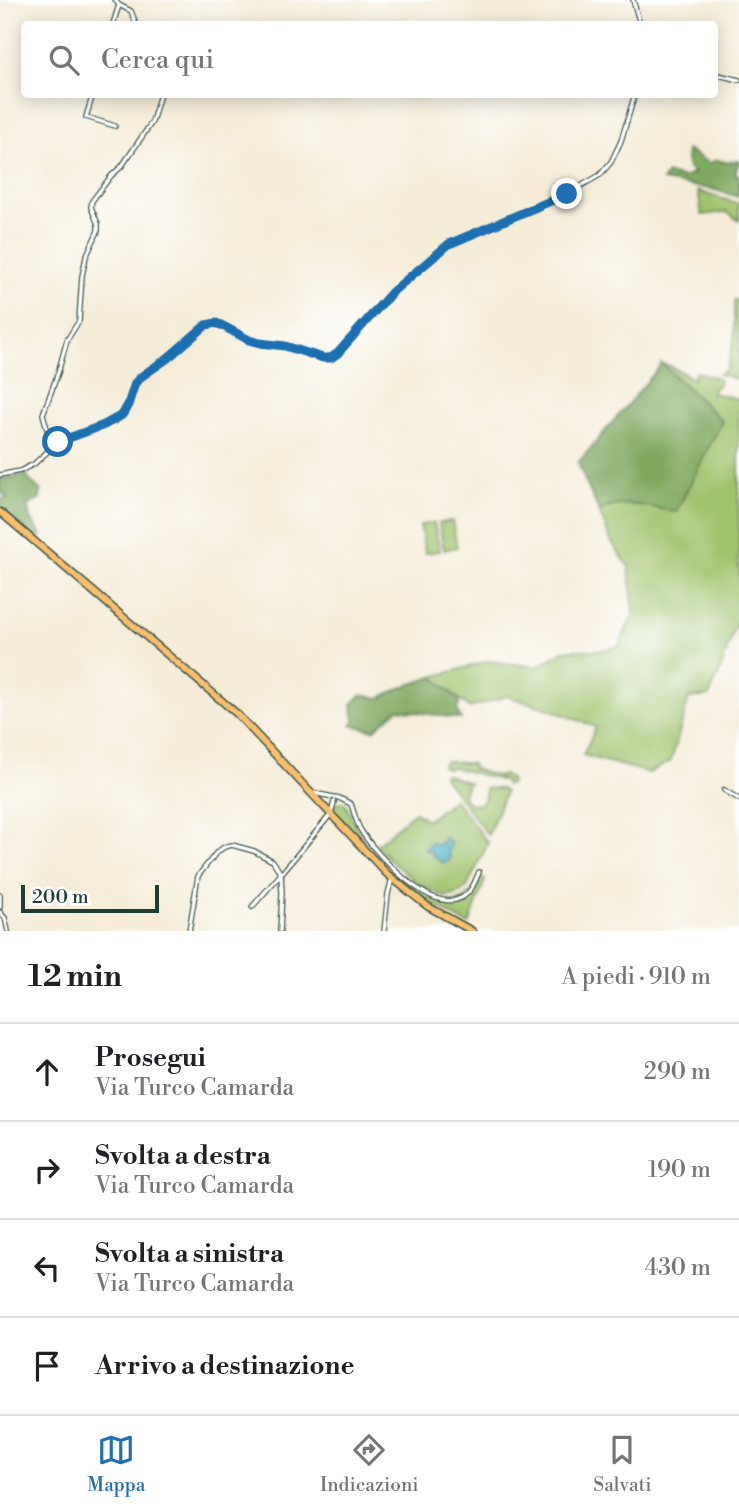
<!DOCTYPE html>
<html lang="it">
<meta charset="utf-8">
<style>
:root{--surface:#fff;--page:#f2f2f2;--text:#202124;--muted:#757577;--line:#e0e0e0;--accent:#1f6fb2}
body{margin:0;font-family:"Libre Bodoni",serif;background:var(--page);color:var(--text)}
.scale{position:absolute;left:21px;bottom:18px;width:138px;box-sizing:border-box;padding-left:7px;border:4px solid #1f3d34;border-top:0;font-size:19px;line-height:24px;white-space:nowrap;color:#1f3d34;-webkit-text-stroke:5px #fff;paint-order:stroke}
.stop{position:absolute;width:21px;height:21px;margin:-16px;border:5px solid #1f6fb2;border-radius:50%;background:#fff}
.stop.end{background:#1f6fb2;border-color:#fff;box-shadow:0 2px 7px #0008}
.list{margin:0;padding:0;list-style:none}
h2{display:flex;justify-content:space-between;align-items:center;height:91px;margin:0;padding:0 28px;font-size:30px}
h2 small{font-size:23px;font-weight:400;color:var(--muted)}
.list li{display:grid;grid-template-columns:46px 1fr auto;gap:21px;align-items:center;box-sizing:border-box;height:98px;padding:0 28px;border-top:2px solid var(--line)}
.list b{display:block;font-size:26px;white-space:nowrap}
.list p{margin:0;font-size:23px;white-space:nowrap;color:var(--muted)}
.list em{font-size:23px;font-style:normal;color:var(--muted)}
.icon{flex:none;width:38px;height:38px;fill:none;stroke:currentColor;stroke-width:2;stroke-linecap:round;stroke-linejoin:round}
.map{position:relative;flex:none;width:739px;height:931px;overflow:hidden}
.search{position:absolute;background:var(--surface);box-shadow:0 4px 18px #0003;left:21px;right:21px;top:21px;height:77px;display:flex;align-items:center;gap:18px;box-sizing:border-box;padding:0 24px;border-radius:7px;color:var(--muted);font-size:26px}
.sheet{height:483px;background:var(--surface)}
nav{display:flex;justify-content:space-around;align-items:center;box-sizing:border-box;height:98px;border-top:2px solid var(--line);background:var(--surface);font-size:19px;color:var(--muted)}
nav a{display:grid;justify-items:center;gap:4px}
nav .on{color:var(--accent)}
.map>svg:first-child{display:block}
</style>
<div class="map">
<svg width="739" height="931" viewBox="0 0 739 931">
<rect width="100%" height="100%" fill="#fff"/>
<filter id="ink" filterUnits="userSpaceOnUse"><feTurbulence type="fractalNoise" baseFrequency=".0143" numOctaves="2"/><feDisplacementMap in="SourceGraphic" scale="14" xChannelSelector="R" yChannelSelector="G"/><feConvolveMatrix kernelMatrix="1 2 1 2 8 2 1 2 1" color-interpolation-filters="sRGB"/></filter>
<filter id="wash" filterUnits="userSpaceOnUse"><feTurbulence type="fractalNoise" baseFrequency=".00686" numOctaves="4" result="noise"/><feDisplacementMap in="SourceGraphic" scale="28" xChannelSelector="R" yChannelSelector="G"/><feGaussianBlur stdDeviation="1.57" result="paint"/><feColorMatrix in="noise" values="0 0 0 0 0 0 0 0 0 0 0 0 0 0 0 0 0 1.4 0 .05"/><feComposite in="paint" operator="in"/></filter>
<g filter="url(#wash)">
<rect width="100%" height="100%" fill="#f4ecd7"/>
<g fill="#a0c36d" stroke="#608050" stroke-width="2">
<path d="M698 191 739 204V221L727 212 702 215Z"/>
<path d="M734 300H739V380L719 374 727 369 734 341Z"/>
<path d="M662 364 670 366 694 379 695 372C704 372 705 377 716 377L720 381 717 387 713 388 712 393 739 399V614L721 669 709 696 689 698 671 761 649 773 583 755 596 727 546 708 507 696 470 708 433 677 489 661 537 667 565 650H603L619 646 634 613 629 567 611 541 599 511C626 498 648 507 676 512L722 421Z"/>
<path d="M452 521 457 547 444 550 439 523Z"/>
<path d="M434 523 440 551 425 553 420 525Z"/>
<path d="M445 761 472 764 474 769 499 777 503 775 510 779 511 784 506 785 504 781 452 767 447 769 442 766Z"/>
<path d="M445 774 469 783C449 804 490 816 485 788L501 789 505 792 488 835 443 776Z"/>
<path d="M454 799 488 843 467 887 456 895 445 897 419 884 393 863 376 845 415 812 425 819H429Z"/>
<path d="M338 802 345 803 363 841 335 813 334 808Z"/>
<path d="M481 877 485 880 469 925 425 900 402 881C432 902 461 920 481 877Z"/>
</g>
<g fill="#80a960" stroke="#50734a" stroke-width="2">
<path d="M687 150 709 163 717 160 726 162 739 161 735 174 739 175V197L712 189 662 181 667 174 684 178 694 173 688 168 686 160Z"/>
<path d="M662 364 722 421 676 512C648 507 626 498 599 511L587 485 578 463Z"/>
<path d="M27 474 28 479 41 491 40 499 27 506 30 518 42 535 37 539 0 508V500L7 498 0 490V479Z"/>
<path d="M433 677 460 701 457 710 461 719 398 709 374 730 351 725 355 720 352 704 361 695 380 698 403 687Z"/>
</g>
<path fill="#3fabbe" stroke="#2f7479" stroke-width="2" d="M444 837 451 843 448 851 450 858 449 861 443 863 432 855 431 850 426 851 424 849 431 842 436 845 442 843Z"/>
</g>
<g filter="url(#ink)">
<g fill="none" stroke-linecap="round" stroke-linejoin="round">
<g stroke="#3f574c" stroke-width="6">
<g id="minor">
<path d="M115 0 119 5 131 11 136 24"/>
<path d="M633 0 640 24"/>
<path d="M113 24 119 5"/>
<path d="M714 74 739 80"/>
<path d="M93 94 86 117 115 126"/>
<path d="M50 448V440L43 414 58 373 67 340 79 321 82 276 86 257 98 231V224L91 207 92 201 111 176 122 166 152 122 160 94"/>
<path d="M0 475 20 471 34 464 58 442 117 420 125 412 135 383 142 376 168 357 206 325C223 320 236 334 252 341 262 345 274 344 285 346 297 349 310 356 322 358 329 359 333 356 338 353L392 292 449 244 567 194 600 175 611 162 621 141 635 94"/>
<path d="M724 790 739 799"/>
<path d="M313 793 339 798 351 804C354 812 356 822 360 829 374 853 431 914 461 898 471 893 475 882 479 872"/>
<path d="M0 895V907"/>
<path d="M0 912 5 918 8 931"/>
<path d="M189 931 198 876 216 853 224 847 232 845 254 851 273 861 281 874 252 907"/>
<path d="M280 931 282 894 281 874 331 814 334 802"/>
<path d="M384 931 388 894 392 878"/>
</g>
</g>
<g stroke="#3f574c" stroke-width="9">
<path id="primary" d="M0 512 236 713 387 874 427 906 472 931"/>
</g>
<use href="#minor" stroke="#fff" stroke-width="3.5"/>
<use href="#primary" stroke="#f9bf6d" stroke-width="6"/>
</g>
</g>
<g fill="none" stroke-linecap="round" stroke-linejoin="round" filter="url(#ink)">
<path stroke="#1f6fb2" stroke-width="9" d="M58 442 104 425 122 415 128 405 135 383 142 376 168 358 206 325 216 323 221 325 249 340 260 343 285 346 323 358H331L338 353 392 292 449 244 567 194"/>
</g>
</svg>
<div class="scale">200 m</div>
<div class="stop" style="left:58px;top:442px"></div>
<div class="stop end" style="left:567px;top:194px"></div>
<div class="search"><svg class="icon" aria-label="search" viewBox="0 0 24 24"><circle cx="10" cy="10" r="6"/><path d="M15 15l6 6"/></svg>Cerca qui</div>
</div>
<section class="sheet">
<h2>12 min<small>A piedi · 910 m</small></h2>
<ul class="list">
<li><svg class="icon" aria-label="ahead" viewBox="0 0 24 24"><path d="M12 20V5M6 11l6-6 6 6"/></svg><div><b>Prosegui</b><p>Via Turco Camarda</p></div><em>290 m</em></li>
<li><svg class="icon" aria-label="right" viewBox="0 0 24 24"><path d="M7 20v-9h11M14 6l5 5-5 5"/></svg><div><b>Svolta a destra</b><p>Via Turco Camarda</p></div><em>190 m</em></li>
<li><svg class="icon" aria-label="left" viewBox="0 0 24 24"><path d="M17 20v-9H6M10 6l-5 5 5 5"/></svg><div><b>Svolta a sinistra</b><p>Via Turco Camarda</p></div><em>430 m</em></li>
<li><svg class="icon" aria-label="arrive" viewBox="0 0 24 24"><path d="M6 21V4h12l-3 4 3 4H6"/></svg><div><b>Arrivo a destinazione</b></div></li>
</ul>
</section>
<nav>
<a class="on"><svg class="icon" aria-label="map" viewBox="0 0 24 24"><path d="M3 6l6-2 6 2 6-2v14l-6 2-6-2-6 2zM9 4v14M15 6v14"/></svg>Mappa</a>
<a><svg class="icon" aria-label="directions" viewBox="0 0 24 24"><path d="M12 3l9 9-9 9-9-9zM9 14v-3h6M13 9l2 2-2 2"/></svg>Indicazioni</a>
<a><svg class="icon" aria-label="saved" viewBox="0 0 24 24"><path d="M7 4h10v16l-5-4-5 4z"/></svg>Salvati</a>
</nav>
